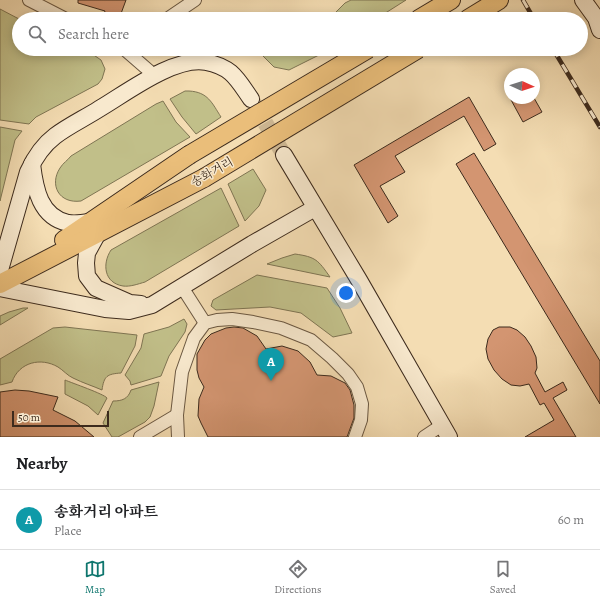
<!DOCTYPE html>
<meta charset="utf-8">
<style>
:root{--surface:#fff;--page:#f2f2f2;--text:#202124;--muted:#757577;--line:#e0e0e0;--accent:#0f766e}
body{margin:0;font-family:Alegreya,"Noto Serif KR",serif;background:var(--page);color:var(--text)}
.compass{position:absolute;left:504px;top:68px;width:36px;height:36px;border-radius:50%;background:var(--surface);box-shadow:0 2px 10px #0003;rotate:93deg}
.scale{position:absolute;left:12px;bottom:10px;width:97px;box-sizing:border-box;padding-left:4px;border:2px solid #3d2b1d;border-top:0;font-size:11px;line-height:14px;white-space:nowrap;color:#3d2b1d;-webkit-text-stroke:3px #f8e9ce;paint-order:stroke}
.you{position:absolute;left:346px;top:293px;width:14px;height:14px;margin:-10px;border:3px solid #fff;border-radius:50%;background:#1a73e8;box-shadow:0 0 0 6px #1a73e833}
.badge{display:grid;place-items:center;width:26px;height:26px;border-radius:50%;background:var(--accent);color:#fff;font-size:13px;font-weight:700}
.pin{position:absolute;translate:-50% -33px;filter:drop-shadow(0 1px 2px #0008)}
.pin::after{content:'';position:absolute;top:21px;width:14px;height:12px;background:inherit;clip-path:polygon(0 0,100% 0,50% 100%)}
.list{margin:0;padding:0;list-style:none}
h2{display:flex;justify-content:space-between;align-items:center;height:52px;margin:0;padding:0 16px;font-size:17px}
h2 small{font-size:13px;font-weight:400;color:var(--muted)}
.list li{display:grid;grid-template-columns:26px 1fr auto;gap:12px;align-items:center;box-sizing:border-box;height:60px;padding:0 16px;border-top:1px solid var(--line)}
.list b{display:block;font-size:15px;white-space:nowrap}
.list p{margin:0;font-size:13px;white-space:nowrap;color:var(--muted)}
.list em{font-size:13px;font-style:normal;color:var(--muted)}
.icon{flex:none;width:22px;height:22px;fill:none;stroke:currentColor;stroke-width:2;stroke-linecap:round;stroke-linejoin:round}
.map{position:relative;flex:none;width:600px;height:437px;overflow:hidden}
.search{position:absolute;background:var(--surface);box-shadow:0 2px 10px #0003;left:12px;right:12px;top:12px;height:44px;display:flex;align-items:center;gap:10px;box-sizing:border-box;padding:0 14px;border-radius:22px;color:var(--muted);font-size:15px}
.sheet{height:112px;background:var(--surface)}
nav{display:flex;justify-content:space-around;align-items:center;box-sizing:border-box;height:56px;border-top:1px solid var(--line);background:var(--surface);font-size:11px;color:var(--muted)}
nav a{display:grid;justify-items:center;gap:2px}
nav .on{color:var(--accent)}
.map>svg:first-child{display:block}
</style>
<div class="map">
<svg width="600" height="437" viewBox="0 0 600 437">
<rect width="100%" height="100%" fill="#f4ddb3"/>
<filter id="stains"><feTurbulence type="fractalNoise" baseFrequency=".005" numOctaves="4"/><feColorMatrix values="0 0 0 0 .2 0 0 0 0 .09 0 0 0 0 .02 0 0 0 .5 -.17"/></filter>
<radialGradient id="worn" r=".72"><stop offset=".6" stop-color="#630" stop-opacity="0"/><stop offset="1" stop-color="#630" stop-opacity=".3"/></radialGradient>
<g fill="#c1bf89" stroke="#7f7553">
<path d="M351 0H406L376 19H329L345 3Z"/>
<path d="M0 9 19 19V49H85L101 60 105 69 102 79 98 84 36 117 29 124 0 120Z"/>
<path d="M256 49H314L319 55 289 70 274 67Z"/>
<path d="M189 91C208 92 212 103 221 117L196 134 182 117 170 99 185 91Z"/>
<path d="M163 101 176 122 190 137 81 201C59 204 49 185 60 168 63 163 68 160 71 156L156 104Z"/>
<path d="M0 127 22 131 15 140 0 201Z"/>
<path d="M253 169 266 190 259 206 245 221 228 184Z"/>
<path d="M221 188 239 226 145 282C138 284 130 287 123 286 104 283 102 264 111 250Z"/>
<path d="M295 254C316 257 318 260 330 277L267 264 282 258Z"/>
<path d="M257 275 327 288 340 308 352 333 333 337 301 313 270 307 216 310 211 306 213 300Z"/>
<path d="M23 308H28L0 325V316L9 312Z"/>
<path d="M184 319 187 324 185 332 169 356 161 376 131 385 130 381 125 375 141 348 144 334 169 327Z"/>
<path d="M65 327 137 335 135 346 121 373C107 374 104 376 102 390 93 386 83 383 73 378 68 376 63 370 58 367 41 357 19 362 12 382L0 385V359L53 328Z"/>
<path d="M65 380C72 383 104 394 107 398L98 415 88 406 65 394Z"/>
<path d="M159 382 154 406 150 417 145 422 118 437H112L103 423 113 401C122 401 128 399 131 390Z"/>
</g>
<g fill="#d39571" stroke="#3d2b1d">
<path d="M78 0H126L119 19 104 14 105 11 78 3Z"/>
<path d="M469 97 496 144 484 151 464 116 395 156 405 172 380 186 398 216 388 223 354 165Z"/>
<path d="M510 98H534L542 112 523 122Z"/>
<path d="M474 153 600 361V404L456 164Z"/>
<path d="M234 327 243 328 257 336 266 349 282 346 298 351 310 362 317 375 331 376 345 383 350 390 354 405V418L347 437H208L201 423 198 416 199 399 204 387 199 378 197 370V354L205 340 211 334 226 328Z"/>
<path d="M499 327H510L517 330 525 337 531 346 536 357 537 368 535 373 545 392 563 382 567 390 553 398 576 437H525L554 420 544 403 540 405 529 384 520 386 511 385 502 379 494 370 488 359 486 349 488 339 493 330Z"/>
<path d="M15 390 29 391 58 397 53 410 75 421 94 437H0V392Z"/>
</g>
<g fill="none" stroke-linecap="round" stroke-linejoin="round">
<path stroke="#cfb995" stroke-width="16" stroke-dasharray="16 8" stroke-linecap="butt" d="M253 102 284 155"/>
<g stroke="#6b5842" stroke-width="14">
<g id="street">
<path d="M29 0 66 19"/>
<path d="M167 19 195 0"/>
<path d="M124 49 154 75"/>
<path d="M182 287 205 323"/>
<path d="M140 437 177 415"/>
<path d="M178 437 177 415 182 372 194 338 205 323 217 320 232 319 253 322 281 328 311 340 332 358 348 374 357 387 362 404 361 420 355 437"/>
<path d="M424 437 442 425"/>
</g>
</g>
<g stroke="#3d2b1d" stroke-width="18">
<g id="secondary">
<path d="M583 0 596 18 600 30"/>
<path d="M284 155 359 280 449 437"/>
<path d="M32 164C35 189 40 217 68 223 75 224 83 223 90 222"/>
<path d="M98 233 87 253 86 263 87 276 96 288 130 303 141 304"/>
<path d="M0 270 28 172C34 159 43 145 55 136 68 126 85 118 99 109 125 94 174 56 206 62 232 67 237 79 251 99"/>
<path d="M0 288 105 309 129 311 152 305 252 244 315 208"/>
</g>
</g>
<g stroke="#3d2b1d" stroke-width="20">
<g id="primary">
<path d="M419 19 451 0"/>
<path d="M468 19 499 0"/>
<path d="M64 240 189 155"/>
<path d="M0 284 204 178"/>
</g>
</g>
<use href="#street" stroke="#f8e9ce" stroke-width="12"/>
<use href="#secondary" stroke="#f8e9ce" stroke-width="16"/>
<use href="#primary" stroke="#eabe7a" stroke-width="18"/>
<g stroke="#3d2b1d" stroke-width="4.5">
<g id="rail">
<path d="M523 0 534 19"/>
<path d="M553 49 600 127"/>
</g>
</g>
<use href="#rail" stroke="#f8e9ce" stroke-width="3" stroke-dasharray="9" stroke-linecap="butt"/>
<g stroke="#3d2b1d" stroke-width="20" stroke-linecap="butt">
<g id="primary-bridge">
<path d="M189 155 368 49"/>
<path d="M204 178 418 49"/>
</g>
</g>
<use href="#primary-bridge" stroke="#eabe7a" stroke-width="18"/>
</g>
<g text-anchor="middle" dominant-baseline="central" stroke-width="3" stroke-linejoin="round" paint-order="stroke">
<g font-size="12" fill="#3d2b1d" stroke="#f8e9ce">
<text transform="translate(212 172) rotate(-30)">송화거리</text>
</g>
</g>
<rect width="100%" height="100%" filter="url(#stains)"/>
<rect width="100%" height="100%" fill="url(#worn)"/>
</svg>
<svg class="compass" viewBox="-18 -18 36 36"><path d="M0-13l5 13h-10z" fill="#e53935"/><path d="M0 13l5-13h-10z" fill="#757577"/></svg>
<div class="scale">50 m</div>
<div class="you"></div>
<div class="pin badge" style="left:271px;top:381px;background:#0f9aa8">A</div>
<div class="search"><svg class="icon" aria-label="search" viewBox="0 0 24 24"><circle cx="10" cy="10" r="6"/><path d="M15 15l6 6"/></svg>Search here</div>
</div>
<section class="sheet">
<h2>Nearby<small></small></h2>
<ul class="list">
<li><span class="badge" style="background:#0f9aa8">A</span><div><b>송화거리 아파트</b><p>Place</p></div><em>60 m</em></li>
</ul>
</section>
<nav>
<a class="on"><svg class="icon" aria-label="map" viewBox="0 0 24 24"><path d="M3 6l6-2 6 2 6-2v14l-6 2-6-2-6 2zM9 4v14M15 6v14"/></svg>Map</a>
<a><svg class="icon" aria-label="directions" viewBox="0 0 24 24"><path d="M12 3l9 9-9 9-9-9zM9 14v-3h6M13 9l2 2-2 2"/></svg>Directions</a>
<a><svg class="icon" aria-label="saved" viewBox="0 0 24 24"><path d="M7 4h10v16l-5-4-5 4z"/></svg>Saved</a>
</nav>
